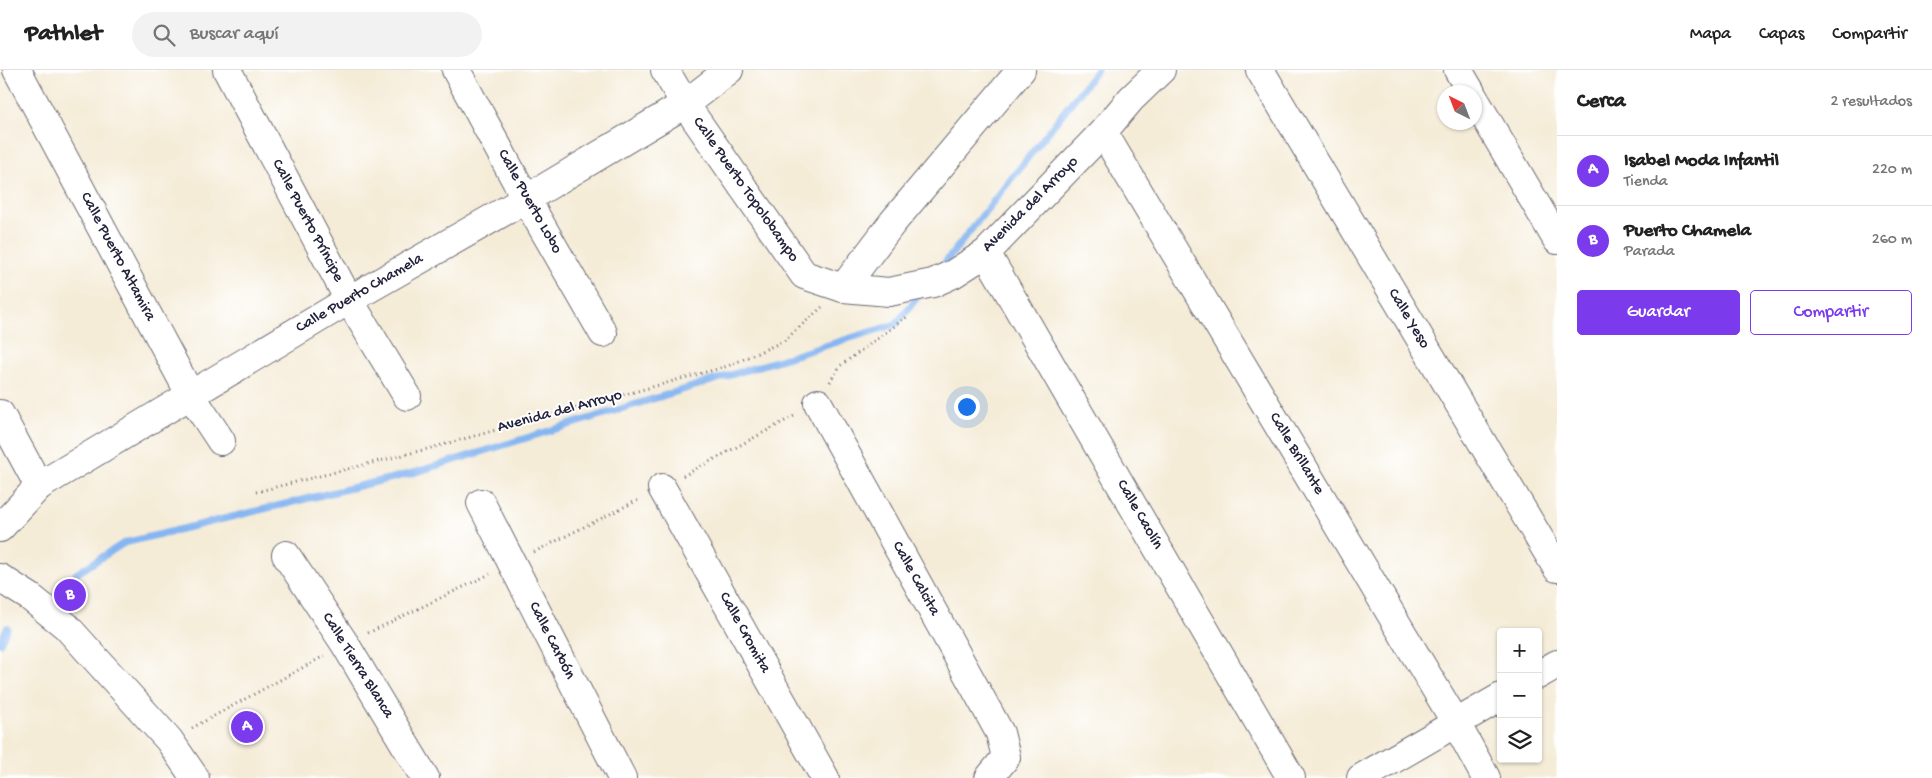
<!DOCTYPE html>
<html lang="es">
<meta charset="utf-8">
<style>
:root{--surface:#fff;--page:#f2f2f2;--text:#222;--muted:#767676;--line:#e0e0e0;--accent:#7c3aed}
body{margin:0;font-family:"Gochi Hand",sans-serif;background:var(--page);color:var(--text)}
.controls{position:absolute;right:15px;bottom:15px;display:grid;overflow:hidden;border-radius:5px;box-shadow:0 1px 4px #0004}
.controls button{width:45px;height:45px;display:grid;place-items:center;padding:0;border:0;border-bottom:1px solid var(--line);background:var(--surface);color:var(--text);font:25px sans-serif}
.compass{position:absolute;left:1437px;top:15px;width:45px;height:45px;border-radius:50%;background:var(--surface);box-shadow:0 1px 4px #0004;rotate:318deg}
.you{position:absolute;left:966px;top:336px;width:18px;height:18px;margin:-12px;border:4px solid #fff;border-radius:50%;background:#1a73e8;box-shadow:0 0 0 8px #1a73e833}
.badge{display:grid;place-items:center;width:32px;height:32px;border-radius:50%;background:var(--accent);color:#fff;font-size:16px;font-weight:700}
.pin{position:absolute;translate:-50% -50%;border:2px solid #fff;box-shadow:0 1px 5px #0006}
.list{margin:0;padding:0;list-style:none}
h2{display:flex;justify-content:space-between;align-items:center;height:65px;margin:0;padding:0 20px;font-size:21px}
h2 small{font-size:16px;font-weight:400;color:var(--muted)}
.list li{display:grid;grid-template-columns:32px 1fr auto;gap:15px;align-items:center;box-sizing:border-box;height:70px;padding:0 20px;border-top:1px solid var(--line)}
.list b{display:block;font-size:19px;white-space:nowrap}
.list p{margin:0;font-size:16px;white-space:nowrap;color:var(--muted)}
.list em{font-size:16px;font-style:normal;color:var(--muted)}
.actions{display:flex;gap:10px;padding:15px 20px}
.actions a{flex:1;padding:11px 0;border:1px solid var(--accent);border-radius:5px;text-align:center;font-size:18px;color:var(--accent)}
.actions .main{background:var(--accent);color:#fff}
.icon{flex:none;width:28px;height:28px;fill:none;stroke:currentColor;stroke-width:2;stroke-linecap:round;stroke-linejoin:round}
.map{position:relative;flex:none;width:1557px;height:708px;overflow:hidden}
header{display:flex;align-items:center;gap:30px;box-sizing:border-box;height:70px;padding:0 25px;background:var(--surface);border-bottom:1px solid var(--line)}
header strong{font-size:24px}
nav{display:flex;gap:28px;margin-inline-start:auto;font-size:18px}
.search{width:350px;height:45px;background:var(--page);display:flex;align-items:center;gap:12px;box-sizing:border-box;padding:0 18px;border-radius:28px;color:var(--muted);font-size:19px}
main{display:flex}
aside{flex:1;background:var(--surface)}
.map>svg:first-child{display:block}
</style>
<header>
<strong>Pathlet</strong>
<div class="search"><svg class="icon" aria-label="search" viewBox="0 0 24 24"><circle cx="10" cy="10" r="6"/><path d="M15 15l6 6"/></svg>Buscar aquí</div>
<nav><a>Mapa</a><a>Capas</a><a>Compartir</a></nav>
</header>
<main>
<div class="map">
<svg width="1557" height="708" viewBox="0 0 1557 708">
<rect width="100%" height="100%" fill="#fff"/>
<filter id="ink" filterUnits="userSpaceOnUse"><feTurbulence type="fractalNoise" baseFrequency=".02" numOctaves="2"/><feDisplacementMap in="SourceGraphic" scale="10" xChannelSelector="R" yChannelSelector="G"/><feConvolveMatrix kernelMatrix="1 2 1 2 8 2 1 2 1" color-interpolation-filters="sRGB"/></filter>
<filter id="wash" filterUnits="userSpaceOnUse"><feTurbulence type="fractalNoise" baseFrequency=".0096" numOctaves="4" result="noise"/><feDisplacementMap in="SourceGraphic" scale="20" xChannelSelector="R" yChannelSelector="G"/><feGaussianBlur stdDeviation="1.12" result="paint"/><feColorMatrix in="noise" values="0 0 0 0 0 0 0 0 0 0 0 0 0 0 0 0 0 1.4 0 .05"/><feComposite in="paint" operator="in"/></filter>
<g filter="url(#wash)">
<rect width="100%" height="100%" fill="#f5ecd8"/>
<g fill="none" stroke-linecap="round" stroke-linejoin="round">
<g stroke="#86b6f1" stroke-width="7">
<path d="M940 199 1097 0"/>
<path d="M76 504 124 473 413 403 896 254 919 225"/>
<path d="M0 573 7 558"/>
</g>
</g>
</g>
<g filter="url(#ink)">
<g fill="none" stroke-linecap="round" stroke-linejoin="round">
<g stroke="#6c6972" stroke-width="30">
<g id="minor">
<path d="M17 0 190 324 221 371"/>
<path d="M227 0 349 230 407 326"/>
<path d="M456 0 526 129 603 263"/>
<path d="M665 0 685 34 804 205 843 218 889 222 933 213 953 204 986 183 1103 62 1131 29 1161 0"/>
<path d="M1260 0 1557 498"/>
<path d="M1458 0 1471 22"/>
<path d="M1474 28 1557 170"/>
<path d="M1103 62 1456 653 1486 708"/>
<path d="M986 183 1291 708"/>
<path d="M843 218 893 152 1021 0"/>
<path d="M818 333 1000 663 1006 687 989 708"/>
<path d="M0 344 39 416"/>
<path d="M662 418 825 708"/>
<path d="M481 433 622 708"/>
<path d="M0 458 39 416 349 230 526 129 685 34 729 0"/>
<path d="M286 485 345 574 425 708"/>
<path d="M1538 605 1557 594"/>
<path d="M1361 708 1501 627"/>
</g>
</g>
<g stroke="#6c6972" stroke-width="30">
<path id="major" d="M0 508 30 527 66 556 169 670 195 708"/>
</g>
<g stroke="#6c6972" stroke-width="3" stroke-dasharray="1 4" stroke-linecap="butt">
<path d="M830 312 840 296 908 246"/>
<path d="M683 406 796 345"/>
<path d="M256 422 431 378 728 296 784 271 822 237"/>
<path d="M534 482 640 429"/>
<path d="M368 563 490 504"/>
<path d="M192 658 324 586"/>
</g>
<use href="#minor" stroke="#fff" stroke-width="28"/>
<use href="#major" stroke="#fff" stroke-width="28"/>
</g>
</g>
<g text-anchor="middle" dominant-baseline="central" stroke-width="4" stroke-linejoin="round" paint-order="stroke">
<g font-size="16" fill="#22223b" stroke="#fff">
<text transform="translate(745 120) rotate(55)">Calle Puerto Topolobampo</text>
<text transform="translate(529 132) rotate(61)">Calle Puerto Lobo</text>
<text transform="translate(1031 135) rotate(-45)">Avenida del Arroyo</text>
<text transform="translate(307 151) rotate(62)">Calle Puerto Príncipe</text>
<text transform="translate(117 187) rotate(62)">Calle Puerto Altamira</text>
<text transform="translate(360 224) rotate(-30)">Calle Puerto Chamela</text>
<text transform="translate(1408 249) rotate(59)">Calle Yeso</text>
<text transform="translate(560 342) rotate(-15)">Avenida del Arroyo</text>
<text transform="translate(1296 384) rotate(59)">Calle Brillante</text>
<text transform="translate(1139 445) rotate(60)">Calle Caolín</text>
<text transform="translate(915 509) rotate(61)">Calle Calcita</text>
<text transform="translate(744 563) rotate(61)">Calle Cromita</text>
<text transform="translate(551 571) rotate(63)">Calle Carbón</text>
<text transform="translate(357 596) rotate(58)">Calle Tierra Blanca</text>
</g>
</g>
</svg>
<div class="controls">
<button>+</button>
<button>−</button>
<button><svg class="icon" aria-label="layers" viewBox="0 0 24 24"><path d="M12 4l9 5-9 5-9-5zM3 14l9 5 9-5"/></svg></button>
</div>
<svg class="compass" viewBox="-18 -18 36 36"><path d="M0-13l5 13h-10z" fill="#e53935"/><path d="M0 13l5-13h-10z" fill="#767676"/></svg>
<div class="you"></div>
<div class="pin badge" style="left:247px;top:657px">A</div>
<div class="pin badge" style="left:70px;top:525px">B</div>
</div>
<aside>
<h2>Cerca<small>2 resultados</small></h2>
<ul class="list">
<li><span class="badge">A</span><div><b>Isabel Moda Infantil</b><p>Tienda</p></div><em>220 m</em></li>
<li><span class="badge">B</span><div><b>Puerto Chamela</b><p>Parada</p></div><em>260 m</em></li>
</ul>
<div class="actions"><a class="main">Guardar</a><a>Compartir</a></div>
</aside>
</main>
